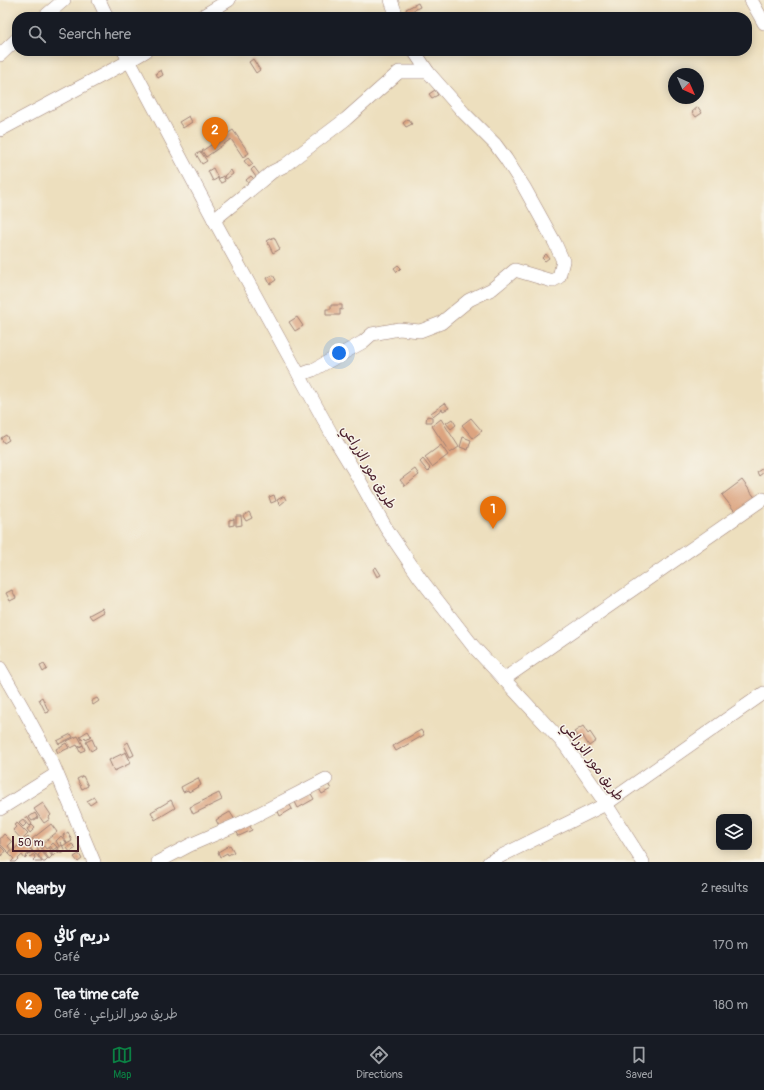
<!DOCTYPE html>
<meta charset="utf-8">
<style>
:root{--surface:#171b24;--page:#20242c;--text:#f1f3f6;--muted:#9ea1a6;--line:#363941;--accent:#0b8043}
body{margin:0;font-family:Pangolin,"Playpen Sans Arabic",sans-serif;background:var(--page);color:var(--text)}
.controls{position:absolute;right:12px;bottom:12px;display:grid;overflow:hidden;border-radius:8px;box-shadow:0 2px 10px #0003}
.controls button{width:36px;height:36px;display:grid;place-items:center;padding:0;border:0;border-bottom:1px solid var(--line);background:var(--surface);color:var(--text);font:20px sans-serif}
.compass{position:absolute;left:668px;top:68px;width:36px;height:36px;border-radius:50%;background:var(--surface);box-shadow:0 2px 10px #0003;rotate:135deg}
.scale{position:absolute;left:12px;bottom:10px;width:67px;box-sizing:border-box;padding-left:4px;border:2px solid #4a1f2b;border-top:0;font-size:11px;line-height:14px;white-space:nowrap;color:#4a1f2b;-webkit-text-stroke:3px #f7f3e8;paint-order:stroke}
.you{position:absolute;left:339px;top:353px;width:14px;height:14px;margin:-10px;border:3px solid #fff;border-radius:50%;background:#1a73e8;box-shadow:0 0 0 6px #1a73e833}
.badge{display:grid;place-items:center;width:26px;height:26px;border-radius:50%;background:var(--accent);color:#fff;font-size:13px;font-weight:700}
.pin{position:absolute;translate:-50% -33px;filter:drop-shadow(0 1px 2px #0008)}
.pin::after{content:'';position:absolute;top:21px;width:14px;height:12px;background:inherit;clip-path:polygon(0 0,100% 0,50% 100%)}
.list{margin:0;padding:0;list-style:none}
h2{display:flex;justify-content:space-between;align-items:center;height:52px;margin:0;padding:0 16px;font-size:17px}
h2 small{font-size:13px;font-weight:400;color:var(--muted)}
.list li{display:grid;grid-template-columns:26px 1fr auto;gap:12px;align-items:center;box-sizing:border-box;height:60px;padding:0 16px;border-top:1px solid var(--line)}
.list b{display:block;font-size:15px;white-space:nowrap}
.list p{margin:0;font-size:13px;white-space:nowrap;color:var(--muted)}
.list em{font-size:13px;font-style:normal;color:var(--muted)}
.icon{flex:none;width:22px;height:22px;fill:none;stroke:currentColor;stroke-width:2;stroke-linecap:round;stroke-linejoin:round}
.map{position:relative;flex:none;width:764px;height:862px;overflow:hidden}
.search{position:absolute;background:var(--surface);box-shadow:0 2px 10px #0003;left:12px;right:12px;top:12px;height:44px;display:flex;align-items:center;gap:10px;box-sizing:border-box;padding:0 14px;border-radius:16px;color:var(--muted);font-size:15px}
.sheet{height:172px;background:var(--surface)}
nav{display:flex;justify-content:space-around;align-items:center;box-sizing:border-box;height:56px;border-top:1px solid var(--line);background:var(--surface);font-size:11px;color:var(--muted)}
nav a{display:grid;justify-items:center;gap:2px}
nav .on{color:var(--accent)}
.map>svg:first-child{display:block}
</style>
<div class="map">
<svg width="764" height="862" viewBox="0 0 764 862">
<rect width="100%" height="100%" fill="#f7f3e8"/>
<filter id="ink" filterUnits="userSpaceOnUse"><feTurbulence type="fractalNoise" baseFrequency=".025" numOctaves="2"/><feDisplacementMap in="SourceGraphic" scale="8" xChannelSelector="R" yChannelSelector="G"/><feConvolveMatrix kernelMatrix="1 2 1 2 8 2 1 2 1" color-interpolation-filters="sRGB"/></filter>
<filter id="wash" filterUnits="userSpaceOnUse"><feTurbulence type="fractalNoise" baseFrequency=".012" numOctaves="4" result="noise"/><feDisplacementMap in="SourceGraphic" scale="16" xChannelSelector="R" yChannelSelector="G"/><feGaussianBlur stdDeviation="0.9" result="paint"/><feColorMatrix in="noise" values="0 0 0 0 0 0 0 0 0 0 0 0 0 0 0 0 0 1.4 0 .05"/><feComposite in="paint" operator="in"/></filter>
<g filter="url(#wash)">
<rect width="100%" height="100%" fill="#eddfbe"/>
<g id="blocks">
<g fill="#dca480">
<path d="M418 3 420 7 408 13 406 9Z"/>
<path d="M253 59 260 70 256 73 249 62Z"/>
<path d="M161 70 163 75 158 78 156 73Z"/>
<path d="M435 90 438 95 432 98 429 94Z"/>
<path d="M684 98H691L693 101 688 104Z"/>
<path d="M698 107 702 113 696 117 692 112Z"/>
<path d="M189 116 192 122 183 128 179 122Z"/>
<path d="M408 119 412 124 406 127 403 123Z"/>
<path d="M233 130 249 153 243 157 231 139 206 157 202 151Z"/>
<path d="M201 152 207 161 202 164 196 154Z"/>
<path d="M248 158 253 164 249 167 244 161Z"/>
<path d="M254 167 260 175 256 177 251 170Z"/>
<path d="M213 168 218 178 213 181 208 171Z"/>
<path d="M231 170 233 174 226 179 224 176Z"/>
<path d="M223 176 225 181 221 183 218 179Z"/>
<path d="M251 176 254 179 249 184 246 180Z"/>
<path d="M274 237 280 249 273 253 267 241Z"/>
<path d="M546 254 549 258 545 261 542 258Z"/>
<path d="M398 265 401 268 397 272 394 268Z"/>
<path d="M273 275 276 280 270 284 267 278Z"/>
<path d="M331 305H342V310L340 309V315H326V309H331Z"/>
<path d="M297 317 303 326 295 331 289 322Z"/>
<path d="M445 403 449 408 443 411 442 409 433 416 431 413Z"/>
<path d="M427 416 432 417V422H426Z"/>
<path d="M471 418 482 431 473 438 462 425Z"/>
<path d="M441 419 459 447 450 453 432 426Z"/>
<path d="M452 419 456 425 451 429 446 423Z"/>
<path d="M6 435 9 440 4 443 1 438Z"/>
<path d="M463 437 471 440 468 450 460 447Z"/>
<path d="M441 445 448 455 432 467 425 457Z"/>
<path d="M423 459 430 468 429 469 430 470 428 472 420 462Z"/>
<path d="M763 468 764 472 759 476 757 472Z"/>
<path d="M415 469 419 475 405 486 400 480Z"/>
<path d="M742 480 756 499 737 514 722 495Z"/>
<path d="M274 495 276 501 271 503 269 497Z"/>
<path d="M284 496 286 500 280 505 277 500Z"/>
<path d="M249 512 252 518 246 521 243 516Z"/>
<path d="M236 516H241L242 525 236 526Z"/>
<path d="M234 519V525L229 526V520Z"/>
<path d="M376 567 381 575 377 577 373 569Z"/>
<path d="M12 590 16 598 10 601 6 593Z"/>
<path d="M102 608 104 612 92 619 89 615Z"/>
<path d="M44 664 47 669 43 672 40 666Z"/>
<path d="M42 697 49 712 46 713 39 699Z"/>
<path d="M97 698 99 701 93 705 91 701Z"/>
<path d="M583 726 588 734 590 732 596 741 589 746 583 736 579 739 574 732Z"/>
<path d="M421 730 424 735 396 751 393 746Z"/>
<path d="M88 731 91 736 86 739 85 737 82 740 80 736Z"/>
<path d="M71 734 73 737 59 744 57 741Z"/>
<path d="M78 736 83 745 78 747 77 745 71 748 67 741Z"/>
<path d="M92 739 96 748 91 751 86 742Z"/>
<path d="M128 742 134 755 130 757 124 745Z"/>
<path d="M66 743 69 748 58 753 56 749Z"/>
<path d="M83 745 85 750 80 752 78 748Z"/>
<path d="M126 752 131 763 114 771 109 760Z"/>
<path d="M83 776 88 786 82 789 77 779Z"/>
<path d="M198 778 201 785 189 792 188 790 183 792 181 787Z"/>
<path d="M327 782 331 789 322 794 318 787Z"/>
<path d="M310 792 314 799 298 808 294 800Z"/>
<path d="M219 793 222 800 193 814 190 807Z"/>
<path d="M94 797 96 801 90 805 87 801Z"/>
<path d="M171 800 175 808 155 820 151 812Z"/>
<path d="M43 803 51 815 49 817 50 819 44 823 34 809Z"/>
<path d="M289 803 292 809 280 816 277 809Z"/>
<path d="M230 812 235 820 220 828 216 820Z"/>
<path d="M35 813 38 818 32 821 29 817Z"/>
<path d="M27 817 32 824 30 826 24 819Z"/>
<path d="M23 820 26 824 23 827 19 823Z"/>
<path d="M17 823 28 834 22 840 13 830 16 827 14 825Z"/>
<path d="M51 824 57 832 38 847 32 839Z"/>
<path d="M249 824 252 830 239 836 236 831Z"/>
<path d="M32 825 35 828 30 833 27 829Z"/>
<path d="M68 832 72 841 67 844 63 835Z"/>
<path d="M4 834 12 842 8 846 11 850 9 853 0 844V839Z"/>
<path d="M61 836 67 843 63 846 60 842 61 844 59 846 56 841Z"/>
<path d="M28 837 31 841 27 845 24 841Z"/>
<path d="M24 843 32 851 26 856 27 857 25 859 22 855 15 862H11L14 859 9 854 18 846 19 847Z"/>
<path d="M33 843 39 850 30 857 28 855 33 851 29 846Z"/>
<path d="M53 843 57 847 53 850 50 846Z"/>
<path d="M72 844 76 848 70 852 67 848Z"/>
<path d="M62 845 65 851 61 854 58 848Z"/>
<path d="M230 845 234 852 228 855 227 853 220 857 218 852Z"/>
<path d="M0 846 5 851 1 856 0 855Z"/>
<path d="M44 846 46 849 49 847 51 850 49 852 52 856 49 859 41 848Z"/>
<path d="M57 849 59 852 53 856 51 853Z"/>
<path d="M42 852 48 859 45 862H43L38 855Z"/>
<path d="M36 854 42 862H35L33 860 35 858 34 856Z"/>
<path d="M79 854 82 859 78 862 74 857Z"/>
</g>
</g>
</g>
<g filter="url(#ink)">
<use href="#blocks" fill-opacity="0" stroke="#9c7f74" stroke-width="1"/>
<g fill="none" stroke-linecap="round" stroke-linejoin="round">
<g stroke="#9c7f74" stroke-width="14">
<g id="minor">
<path d="M99 0 107 17"/>
<path d="M391 0 397 17"/>
<path d="M751 0 764 23"/>
<path d="M44 17 64 0"/>
<path d="M201 17 229 0"/>
<path d="M124 51 214 220 331 433 356 474 386 528 420 578 473 646 565 745 606 804 643 862"/>
<path d="M0 55 17 39"/>
<path d="M0 130 129 61 146 51"/>
<path d="M214 220 272 172 284 166 346 119 399 72H428"/>
<path d="M299 375 313 370 363 342 372 334 399 329 420 331 441 323 469 300 492 289 515 270 552 281 559 277 563 261 555 243 524 187 506 159 495 144 464 113 428 72 414 51"/>
<path d="M0 668 24 710 53 764 94 862"/>
<path d="M504 679 763 499"/>
<path d="M0 809 56 774"/>
<path d="M158 862 190 845 241 823 326 779"/>
<path d="M489 862 606 804 764 693"/>
</g>
</g>
<use href="#minor" stroke="#fff" stroke-width="13"/>
</g>
</g>
<g text-anchor="middle" dominant-baseline="central" stroke-width="3" stroke-linejoin="round" paint-order="stroke">
<g font-size="14" fill="#4a1f2b" stroke="#f7f3e8">
<text transform="translate(369 467) rotate(60)">طريق مور الزراعي</text>
<text transform="translate(593 761) rotate(54)">طريق مور الزراعي</text>
</g>
</g>
</svg>
<div class="controls">
<button><svg class="icon" aria-label="layers" viewBox="0 0 24 24"><path d="M12 4l9 5-9 5-9-5zM3 14l9 5 9-5"/></svg></button>
</div>
<svg class="compass" viewBox="-18 -18 36 36"><path d="M0-13l5 13h-10z" fill="#e53935"/><path d="M0 13l5-13h-10z" fill="#9ea1a6"/></svg>
<div class="scale">50 m</div>
<div class="you"></div>
<div class="pin badge" style="left:493px;top:529px;background:#e8710a">1</div>
<div class="pin badge" style="left:215px;top:150px;background:#e8710a">2</div>
<div class="search"><svg class="icon" aria-label="search" viewBox="0 0 24 24"><circle cx="10" cy="10" r="6"/><path d="M15 15l6 6"/></svg>Search here</div>
</div>
<section class="sheet">
<h2>Nearby<small>2 results</small></h2>
<ul class="list">
<li><span class="badge" style="background:#e8710a">1</span><div><b>دريم كافي</b><p>Café</p></div><em>170 m</em></li>
<li><span class="badge" style="background:#e8710a">2</span><div><b>Tea time cafe</b><p>Café · طريق مور الزراعي</p></div><em>180 m</em></li>
</ul>
</section>
<nav>
<a class="on"><svg class="icon" aria-label="map" viewBox="0 0 24 24"><path d="M3 6l6-2 6 2 6-2v14l-6 2-6-2-6 2zM9 4v14M15 6v14"/></svg>Map</a>
<a><svg class="icon" aria-label="directions" viewBox="0 0 24 24"><path d="M12 3l9 9-9 9-9-9zM9 14v-3h6M13 9l2 2-2 2"/></svg>Directions</a>
<a><svg class="icon" aria-label="saved" viewBox="0 0 24 24"><path d="M7 4h10v16l-5-4-5 4z"/></svg>Saved</a>
</nav>
